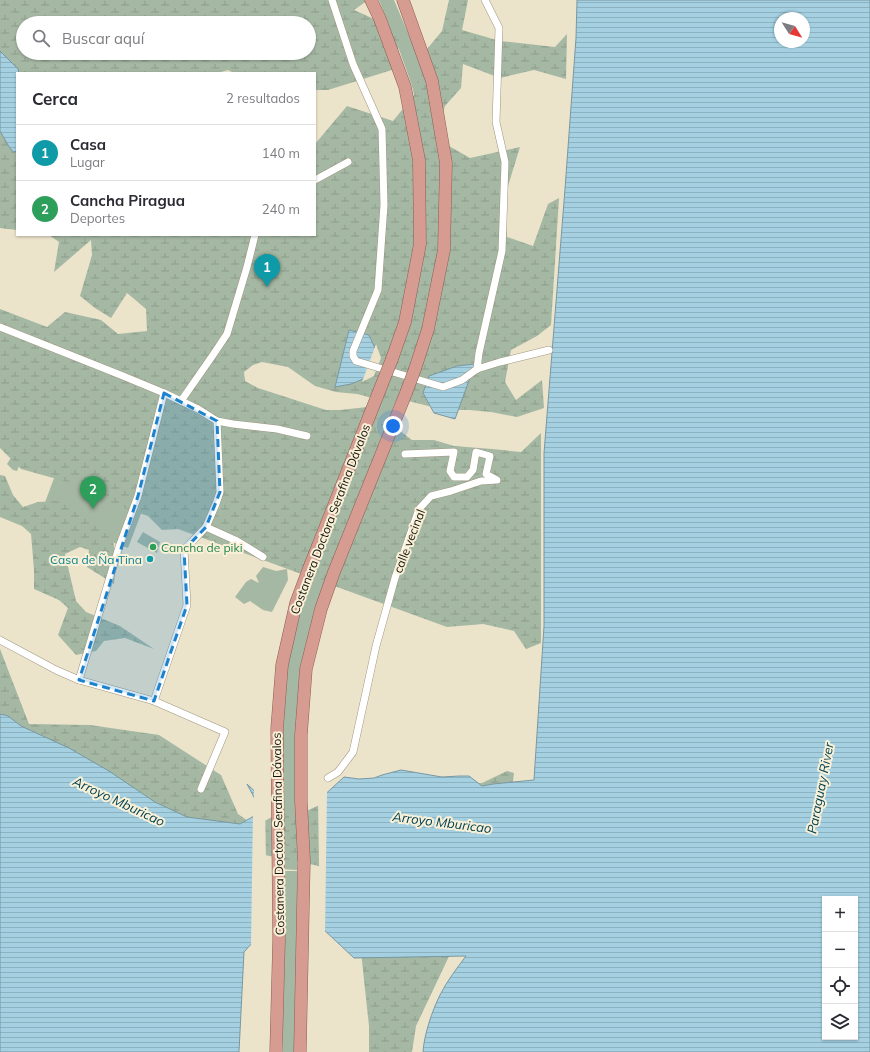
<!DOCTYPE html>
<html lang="es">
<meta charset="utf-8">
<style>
:root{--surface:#fff;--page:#f7f7f7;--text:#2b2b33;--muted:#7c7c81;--line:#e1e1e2;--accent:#111827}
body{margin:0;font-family:Mulish,sans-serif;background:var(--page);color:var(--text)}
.controls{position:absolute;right:12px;bottom:12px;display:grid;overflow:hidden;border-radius:0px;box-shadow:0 1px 3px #0004}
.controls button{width:36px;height:36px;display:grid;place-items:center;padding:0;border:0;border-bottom:1px solid var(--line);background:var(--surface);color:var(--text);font:20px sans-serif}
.compass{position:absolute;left:774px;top:12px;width:36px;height:36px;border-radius:50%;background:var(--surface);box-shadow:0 1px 3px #0004;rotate:127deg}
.you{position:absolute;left:393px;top:426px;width:14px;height:14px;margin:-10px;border:3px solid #fff;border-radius:50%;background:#1a73e8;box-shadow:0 0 0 6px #1a73e833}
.badge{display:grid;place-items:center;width:26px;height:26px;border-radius:50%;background:var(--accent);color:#fff;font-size:13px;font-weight:700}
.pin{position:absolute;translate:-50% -33px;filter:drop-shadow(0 1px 2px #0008)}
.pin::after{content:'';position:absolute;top:21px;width:14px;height:12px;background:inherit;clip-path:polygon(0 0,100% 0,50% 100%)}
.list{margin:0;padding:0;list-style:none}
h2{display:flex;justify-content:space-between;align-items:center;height:52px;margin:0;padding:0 16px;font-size:17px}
h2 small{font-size:13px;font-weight:400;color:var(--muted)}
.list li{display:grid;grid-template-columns:26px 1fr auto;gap:12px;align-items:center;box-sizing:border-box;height:56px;padding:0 16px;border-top:1px solid var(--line)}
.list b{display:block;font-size:15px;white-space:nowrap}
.list p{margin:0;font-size:13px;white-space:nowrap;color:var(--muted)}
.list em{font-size:13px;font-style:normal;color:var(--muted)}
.icon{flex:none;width:22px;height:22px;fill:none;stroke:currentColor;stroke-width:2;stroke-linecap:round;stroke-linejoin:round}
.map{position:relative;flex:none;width:870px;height:1052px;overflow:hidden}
.search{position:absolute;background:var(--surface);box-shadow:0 1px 3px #0004;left:16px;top:16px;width:300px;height:44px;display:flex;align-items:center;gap:10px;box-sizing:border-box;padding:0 14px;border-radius:22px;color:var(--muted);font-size:15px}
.panel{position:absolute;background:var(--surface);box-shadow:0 1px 3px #0004;left:16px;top:72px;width:300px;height:164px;border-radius:0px}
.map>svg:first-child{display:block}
</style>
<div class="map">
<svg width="870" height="1052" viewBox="0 0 870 1052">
<defs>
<pattern id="wetland-marsh" width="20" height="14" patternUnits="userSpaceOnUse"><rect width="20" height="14" fill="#a5b8a3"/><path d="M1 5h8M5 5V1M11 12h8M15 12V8" fill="none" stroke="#8d9d8b"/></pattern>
<pattern id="water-rules" width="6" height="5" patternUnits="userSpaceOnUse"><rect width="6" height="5" fill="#a4d0e1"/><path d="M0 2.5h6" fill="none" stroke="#8cb2c0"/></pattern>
</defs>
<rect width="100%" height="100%" fill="#ece3cb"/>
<g fill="#a5b8a3">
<path d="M379 0H394L413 45 426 82 440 157 421 125 412 86 400 52Z"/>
<path d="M391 373 405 378 373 458 332 557 297 746V870L281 869 282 745 286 673 292 641 313 570Z"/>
<path d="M12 456 19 466 17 471 13 470 7 464Z"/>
<path d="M57 470 145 503 128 548 40 516Z"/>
<path d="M143 532 160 542 157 553 137 542Z"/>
<path d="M263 567 276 571 287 569 288 580 272 612 263 610 250 601 244 604 235 597 246 582 251 579 259 583 256 576Z"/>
<path d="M281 871H297V1052H283Z"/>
</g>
<g fill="url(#wetland-marsh)" fill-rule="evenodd">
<path d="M0 0H368L354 10 401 31 395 69 328 90H315V73H234L228 70 217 73H17V230L0 228ZM23 23H309V53H23Z"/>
<path d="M449 0H468L462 30 500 41 555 47 567 34 566 79 534 70 500 78 463 64 461 88 445 106 435 138 470 158 520 147 504 199 507 237 533 246 548 204 559 198 551 325 537 336 511 350 505 382 516 400 542 380 544 408 517 417 491 412 469 410H445L404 400 384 401 357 394 336 392 315 386 288 367 262 362 253 365 244 372 245 381 258 388 326 410H340L367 407 369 414 391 424 412 440H434L454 446 492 449 521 452 541 433V643L526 649 514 631 483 624 447 627 178 529 162 530 148 516 112 504 89 488 21 469 0 448V309L47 327 65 312 101 320 118 334 147 331 146 309 127 293 111 318 95 308 80 296 92 255 91 240 54 272 59 242 49 235H315V144L347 106 393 121 415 94 422 55 442 31Z"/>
<path d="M0 475 5 476 13 495 23 507 38 502 58 501 96 519 112 534 116 558 114 584 87 567 89 550 80 547 65 554 76 601 86 612 120 626 154 649 125 638 104 641 96 651 76 655 58 635 68 608 59 600 34 589V570L31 534 22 526 0 517Z"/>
<path d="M0 649 29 724 90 725 159 735 221 775 238 814 255 826 274 816 302 813 324 803 423 782 482 783 507 771 514 773 507 834 416 1026 412 1052H369V1026L361 952 319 866 255 853 0 966Z"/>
</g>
<g fill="url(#water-rules)" stroke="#7a98a1" fill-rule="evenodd">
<path d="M577 0H870V1052H423C424 1035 432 1011 440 995 447 981 457 968 466 956L354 958 322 928 320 799 344 777 359 779 374 778 382 775 401 770 442 777 459 776H469L482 786 493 784 534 780 544 626V453L565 189 576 38ZM780 18H804V42H780ZM825 899H855V1037H825Z"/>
<path d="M0 51 18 69 19 73H17V151L13 152 8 145 0 131Z"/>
<path d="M349 330 369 335 379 357 373 375 351 384 335 387Z"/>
<path d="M475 364 455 419 434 413 423 393 429 376 457 366Z"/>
<path d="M0 714 8 716 21 726 69 748 88 759 109 771 155 802 187 817 240 824 254 816 256 801 247 784 263 799 265 929 244 952 239 1052H0Z"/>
</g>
<g fill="#ece3cb">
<path d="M376 344 381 358 374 376 362 382Z"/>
<path d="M254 788 265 799 267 929 251 947 253 809 254 801Z"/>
<path d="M327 790 325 934 320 928 318 799Z"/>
</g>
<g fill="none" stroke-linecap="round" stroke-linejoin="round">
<g stroke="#a09782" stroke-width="8">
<g id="minor">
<path d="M332 0 353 64 382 129 384 205 378 290 353 351V356L356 361 443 387 462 380 477 369 500 362 549 350"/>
<path d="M315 180 348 162"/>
<path d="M0 327 123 376 164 393 198 409 217 421 233 424 277 429 307 436"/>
<path d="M477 369 479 353 502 251 505 162 496 122 499 28 485 0"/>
<path d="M181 401 213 355 227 334 247 267 255 235"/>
<path d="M206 527 237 541 263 557"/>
<path d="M0 640 56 670 79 680 154 701 225 732 201 789"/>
<path d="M79 680 119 547 138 496 164 393"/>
<path d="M154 701 187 605 184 550 206 527 216 504 220 492 217 421"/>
<path d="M328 778 338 772 353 752 376 646 395 578 419 509 431 496 451 491 481 481 497 480 486 474 490 456 476 452 473 470 467 477H454L450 471 454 452 405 454"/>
</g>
</g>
<g stroke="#8c5d51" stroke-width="13">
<g id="trunk">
<path d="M371 0 380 19 405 87 419 160 420 244 405 322 392 359"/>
<path d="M403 0 432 81 446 163 444 250 428 329 415 369"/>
<path d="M276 1052 279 940 277 729 282 665 296 603 308 571 382 384"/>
<path d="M300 1052 304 861 301 801V735L306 669 321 609 334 572 406 393"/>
</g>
</g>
<use href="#minor" stroke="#fff" stroke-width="7"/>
<use href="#trunk" stroke="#d69c92" stroke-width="12"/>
<g stroke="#8c5d51" stroke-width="13" stroke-linecap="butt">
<g id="trunk-bridge">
<path d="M382 384 392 359"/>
<path d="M406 393 415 369"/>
</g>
</g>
<use href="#trunk-bridge" stroke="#d69c92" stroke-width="12"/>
</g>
<path fill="#1d82cd" fill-opacity="0.2" stroke="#1d82cd" stroke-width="3" stroke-dasharray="8 5" stroke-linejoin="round" d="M164 393 217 421 220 492 206 527 184 550 187 605 154 701 79 680 138 496Z"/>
<circle fill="#2e9e5b" stroke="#f9f0d8" stroke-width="1.5" cx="153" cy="547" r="4"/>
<circle fill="#0f9aa8" stroke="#f9f0d8" stroke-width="1.5" cx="150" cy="559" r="4"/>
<g text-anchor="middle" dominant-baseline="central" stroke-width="4" stroke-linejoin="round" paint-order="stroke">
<g font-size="12" fill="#18140c" stroke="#f9f0d8">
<text transform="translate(330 519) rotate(-69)">Costanera Doctora Serafina Dávalos</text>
<text transform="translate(409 541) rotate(-69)">calle vecinal</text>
<text transform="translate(278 834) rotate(-91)">Costanera Doctora Serafina Dávalos</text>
</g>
<g font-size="12" fill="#27864d" stroke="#f9f0d8" text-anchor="start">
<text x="161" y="547">Cancha de piki</text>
</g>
<g font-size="12" fill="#0d838f" stroke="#f9f0d8" text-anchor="end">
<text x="142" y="559">Casa de Ña Tina</text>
</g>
<g font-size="13" font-style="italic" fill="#004253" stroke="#f9f0d8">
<text transform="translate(820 788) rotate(-79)">Paraguay River</text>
<text transform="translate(119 801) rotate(25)">Arroyo Mburicao</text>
<text transform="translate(442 822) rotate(7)">Arroyo Mburicao</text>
</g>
</g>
</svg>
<div class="controls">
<button>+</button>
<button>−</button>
<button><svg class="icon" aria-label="locate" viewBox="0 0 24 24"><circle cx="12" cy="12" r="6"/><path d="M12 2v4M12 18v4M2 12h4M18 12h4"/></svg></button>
<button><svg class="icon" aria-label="layers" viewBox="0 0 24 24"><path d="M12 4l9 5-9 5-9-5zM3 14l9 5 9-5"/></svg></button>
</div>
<svg class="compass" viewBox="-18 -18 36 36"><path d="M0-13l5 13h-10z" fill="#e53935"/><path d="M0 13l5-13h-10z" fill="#7c7c81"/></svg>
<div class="you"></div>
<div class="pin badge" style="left:267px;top:287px;background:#0f9aa8">1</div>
<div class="pin badge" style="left:93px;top:509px;background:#2e9e5b">2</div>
<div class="search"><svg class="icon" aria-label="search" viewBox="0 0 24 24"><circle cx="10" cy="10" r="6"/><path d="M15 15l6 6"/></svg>Buscar aquí</div>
<section class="panel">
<h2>Cerca<small>2 resultados</small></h2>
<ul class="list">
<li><span class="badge" style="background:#0f9aa8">1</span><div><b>Casa</b><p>Lugar</p></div><em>140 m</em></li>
<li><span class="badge" style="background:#2e9e5b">2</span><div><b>Cancha Piragua</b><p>Deportes</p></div><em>240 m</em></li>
</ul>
</section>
</div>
